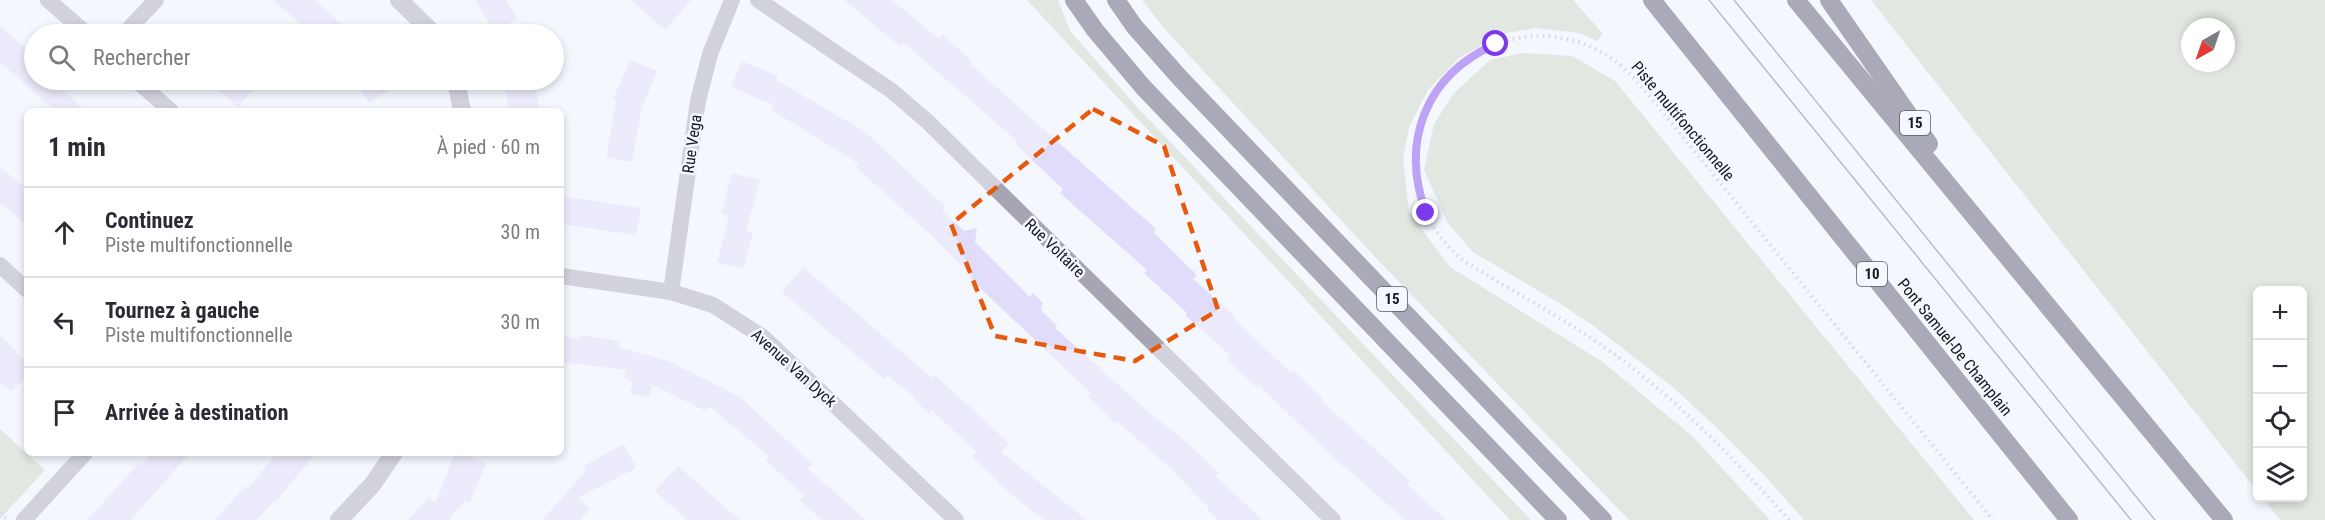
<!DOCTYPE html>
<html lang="fr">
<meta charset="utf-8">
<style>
:root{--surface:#fff;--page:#f7f7f7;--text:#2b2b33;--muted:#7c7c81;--line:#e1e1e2}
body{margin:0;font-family:"Roboto Condensed",sans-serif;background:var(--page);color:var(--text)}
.controls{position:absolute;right:18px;bottom:18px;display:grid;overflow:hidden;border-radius:9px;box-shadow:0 3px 9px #0003}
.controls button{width:54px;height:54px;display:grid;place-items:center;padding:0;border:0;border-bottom:2px solid var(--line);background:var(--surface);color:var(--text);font:30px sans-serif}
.compass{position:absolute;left:2181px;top:18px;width:54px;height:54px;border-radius:50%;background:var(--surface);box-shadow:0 3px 9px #0003;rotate:220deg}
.stop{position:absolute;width:18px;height:18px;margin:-14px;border:4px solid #7c3aed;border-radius:50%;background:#fff}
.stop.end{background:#7c3aed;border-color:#fff;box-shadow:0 2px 6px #0008}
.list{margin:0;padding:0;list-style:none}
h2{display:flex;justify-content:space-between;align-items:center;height:78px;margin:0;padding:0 24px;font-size:26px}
h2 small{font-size:20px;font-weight:400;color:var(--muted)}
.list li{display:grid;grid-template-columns:39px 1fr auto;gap:18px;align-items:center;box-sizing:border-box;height:90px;padding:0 24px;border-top:2px solid var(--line)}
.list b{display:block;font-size:22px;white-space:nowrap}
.list p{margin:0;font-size:20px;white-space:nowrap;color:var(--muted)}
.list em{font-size:20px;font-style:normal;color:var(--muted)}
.icon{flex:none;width:33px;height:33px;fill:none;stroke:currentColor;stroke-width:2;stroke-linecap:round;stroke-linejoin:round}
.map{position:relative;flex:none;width:2325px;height:520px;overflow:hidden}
.search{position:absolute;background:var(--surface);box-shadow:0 3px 9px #0003;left:24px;top:24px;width:540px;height:66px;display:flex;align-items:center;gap:15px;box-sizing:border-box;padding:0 21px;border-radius:33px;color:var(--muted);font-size:22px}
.panel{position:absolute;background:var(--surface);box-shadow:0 3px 9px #0003;left:24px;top:108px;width:540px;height:348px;border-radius:9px}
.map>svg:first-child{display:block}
</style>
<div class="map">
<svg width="2325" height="520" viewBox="0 0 2325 520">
<rect width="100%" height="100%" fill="#f4f7fd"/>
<g fill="#cdd2bf" fill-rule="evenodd">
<path d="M1027 0H1058L1070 31 1137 107 1531 520H1510Z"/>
<path d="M1142 0H1573L1603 34 1597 41 1579 33 1536 28 1501 34 1459 58 1428 90 1409 127 1403 158 1409 212 1450 267 1603 362 1692 436 1770 520H1629L1376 258 1163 27Z"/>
<path d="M1871 0H2325V520H2280L2263 498H2302V290H2258L2257 491ZM2190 27H2226V63H2190Z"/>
<path d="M1523 53 1572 56 1615 81 1974 520H1804L1763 474 1715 426 1674 388 1595 327 1559 303 1473 252 1447 222 1424 170 1434 124 1454 93 1490 60Z"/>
<path d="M0 429 45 470 0 519Z"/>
</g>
<g fill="#e0dcfa">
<path d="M273 0H315L353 34H312Z"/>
<path d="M475 0H506L518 18 495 32Z"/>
<path d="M631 0H691L665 30Z"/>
<path d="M844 0H892L939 39 943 35 972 61 970 64 1156 229 1153 232 1197 275 1193 279 1236 317 1234 319 1291 373 1294 371 1308 384 1323 399 1322 401 1410 481 1407 484 1446 520H1405L1344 466 1343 467 1258 384 1256 387 1226 359 1230 355 1185 315 1187 313 1144 273 1147 270 1060 193 1063 189 1015 144 1017 141 904 43 901 47Z"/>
<path d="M0 26 34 56V80H51L86 111H55L0 62Z"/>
<path d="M630 60 657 71 642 107 632 162 606 157 616 101 613 99Z"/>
<path d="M742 61 778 76 776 80 864 131 945 206 942 210 964 231 977 228 975 242 1030 297 1033 293 1043 303 1041 310 1057 326 1055 328 1146 410 1189 444 1219 473 1216 476 1262 520H1218L1208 510 1209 508 1168 466 1118 422 1116 424 1088 397 1091 393 999 306 970 278 972 276 934 238 856 167 859 164 770 109 773 105 731 87Z"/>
<path d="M206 80H245L255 88 238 107Z"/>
<path d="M354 80H405L369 103Z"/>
<path d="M503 80H533L540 111H510Z"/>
<path d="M0 167 27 189V225L0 203Z"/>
<path d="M732 173 760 180 746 231 753 233 743 269 717 262 729 216 721 214Z"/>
<path d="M561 196 641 208 636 235 561 224Z"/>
<path d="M803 267 932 378 935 375 1009 443 1001 452 1087 520H1044L1029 509 997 482 998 481 972 457 976 452 932 410 929 414 913 398 914 397 887 375 884 379 782 292Z"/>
<path d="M0 335 27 362V376L11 392 0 382Z"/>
<path d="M580 335 620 341 619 347 668 361 740 397 813 464 808 469 866 520H822L800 501 804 496 765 459 768 456 709 406 706 411 652 385 649 398 630 393 633 382 624 379 626 370 561 362V336L579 339Z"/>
<path d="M624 444 636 468 578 498 590 509 580 520H542L586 471 583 466Z"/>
<path d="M152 453H190L131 520H87L140 462 143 464Z"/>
<path d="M277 453H316L276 501 275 500 257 520H215L245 486 248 488Z"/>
<path d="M455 453H461L486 463 470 503 465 501 450 518 453 520H408L428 497 435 503Z"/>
<path d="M678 466 710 494 740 520H687L655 491Z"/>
</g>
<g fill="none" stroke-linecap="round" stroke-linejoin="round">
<g stroke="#b0b3b7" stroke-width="4" stroke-dasharray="1.5 4.5" stroke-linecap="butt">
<path d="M0 513 7 519"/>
<path d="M1789 520C1736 461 1683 405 1618 357 1569 321 1515 293 1464 261 1438 239 1419 210 1415 176 1407 98 1475 28 1553 37 1570 39 1586 43 1601 52 1624 64 1640 85 1657 105L1993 520"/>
</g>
<g stroke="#a7a5b2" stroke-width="16">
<path d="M48 0 87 34"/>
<path d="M758 0 892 91 928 122 1333 520"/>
<path d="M124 34 156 0"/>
<path d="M136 80 171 111"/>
<path d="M0 265 27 290"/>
<path d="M561 276 671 292 713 305 763 337 956 520"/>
<path d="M671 292 698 101 710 54 732 0"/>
<path d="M24 520 85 453"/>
</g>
<g stroke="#a7a5b2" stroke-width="18">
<path d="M399 0 434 34"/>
<path d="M456 80 462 111"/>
<path d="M339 520 372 485 394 453"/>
</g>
<g stroke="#504b64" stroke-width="18">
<path d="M1074 0 1095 30 1143 87 1558 520"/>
<path d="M1116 0 1134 26 1180 78 1603 520"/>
<path d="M1652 0 2069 520"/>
<path d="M1796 0 2224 520"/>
<path d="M1829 0 1929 144"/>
</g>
<g stroke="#727478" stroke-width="1.5">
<path d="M1709 0 2131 520"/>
<path d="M1734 0 2155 520"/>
</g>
</g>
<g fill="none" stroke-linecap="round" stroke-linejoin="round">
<path stroke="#7c3aed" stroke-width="8" d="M1426 213C1400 142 1425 75 1496 44"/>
</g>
<path d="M0 0H2325V520H0ZM1093 109 1164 146 1218 310 1135 361 995 336 951 224Z" fill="#f4f7fd" fill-opacity=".55" fill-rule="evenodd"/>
<path fill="none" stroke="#e8590c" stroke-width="4.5" stroke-dasharray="12 8" stroke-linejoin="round" d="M1093 109 1164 146 1218 310 1135 361 995 336 951 224Z"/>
<g text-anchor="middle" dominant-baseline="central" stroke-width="5" stroke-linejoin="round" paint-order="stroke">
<g fill="#f4f7fd" stroke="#595b5e" stroke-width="1.5">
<rect x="1900" y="111" width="30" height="24" rx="4.5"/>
<rect x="1857" y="262" width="30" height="24" rx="4.5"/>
<rect x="1377" y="287" width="30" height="24" rx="4.5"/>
</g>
<g font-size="15" font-weight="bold" fill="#17181a">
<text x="1915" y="123">15</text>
<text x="1872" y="274">10</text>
<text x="1392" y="299">15</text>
</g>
<g font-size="16" fill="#17181a" stroke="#f4f7fd">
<text transform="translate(1683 121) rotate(50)">Piste multifonctionnelle</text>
<text transform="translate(692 144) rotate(-82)">Rue Vega</text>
<text transform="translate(1055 248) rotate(44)">Rue Voltaire</text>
<text transform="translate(1955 347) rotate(51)">Pont Samuel-De Champlain</text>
<text transform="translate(794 368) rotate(42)">Avenue Van Dyck</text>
</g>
</g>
</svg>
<div class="controls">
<button>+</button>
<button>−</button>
<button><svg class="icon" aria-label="locate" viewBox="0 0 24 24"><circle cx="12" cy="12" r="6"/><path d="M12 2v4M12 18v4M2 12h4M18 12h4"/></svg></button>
<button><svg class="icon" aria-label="layers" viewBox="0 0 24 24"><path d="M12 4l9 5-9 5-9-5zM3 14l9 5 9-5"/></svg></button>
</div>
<svg class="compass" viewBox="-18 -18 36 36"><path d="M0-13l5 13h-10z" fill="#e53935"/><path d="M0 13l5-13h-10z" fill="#7c7c81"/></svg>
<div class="stop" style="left:1496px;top:44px"></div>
<div class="stop end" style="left:1426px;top:213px"></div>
<div class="search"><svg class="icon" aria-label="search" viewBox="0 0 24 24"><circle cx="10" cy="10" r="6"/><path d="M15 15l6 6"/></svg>Rechercher</div>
<section class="panel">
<h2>1 min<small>À pied · 60 m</small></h2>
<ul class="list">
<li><svg class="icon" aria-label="ahead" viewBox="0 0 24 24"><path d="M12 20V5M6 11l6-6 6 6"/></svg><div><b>Continuez</b><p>Piste multifonctionnelle</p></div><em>30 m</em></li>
<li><svg class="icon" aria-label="left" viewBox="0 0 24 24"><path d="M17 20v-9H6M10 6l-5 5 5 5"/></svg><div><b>Tournez à gauche</b><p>Piste multifonctionnelle</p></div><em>30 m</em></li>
<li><svg class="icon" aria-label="arrive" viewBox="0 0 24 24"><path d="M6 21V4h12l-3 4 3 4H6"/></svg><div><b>Arrivée à destination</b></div></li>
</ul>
</section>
</div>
